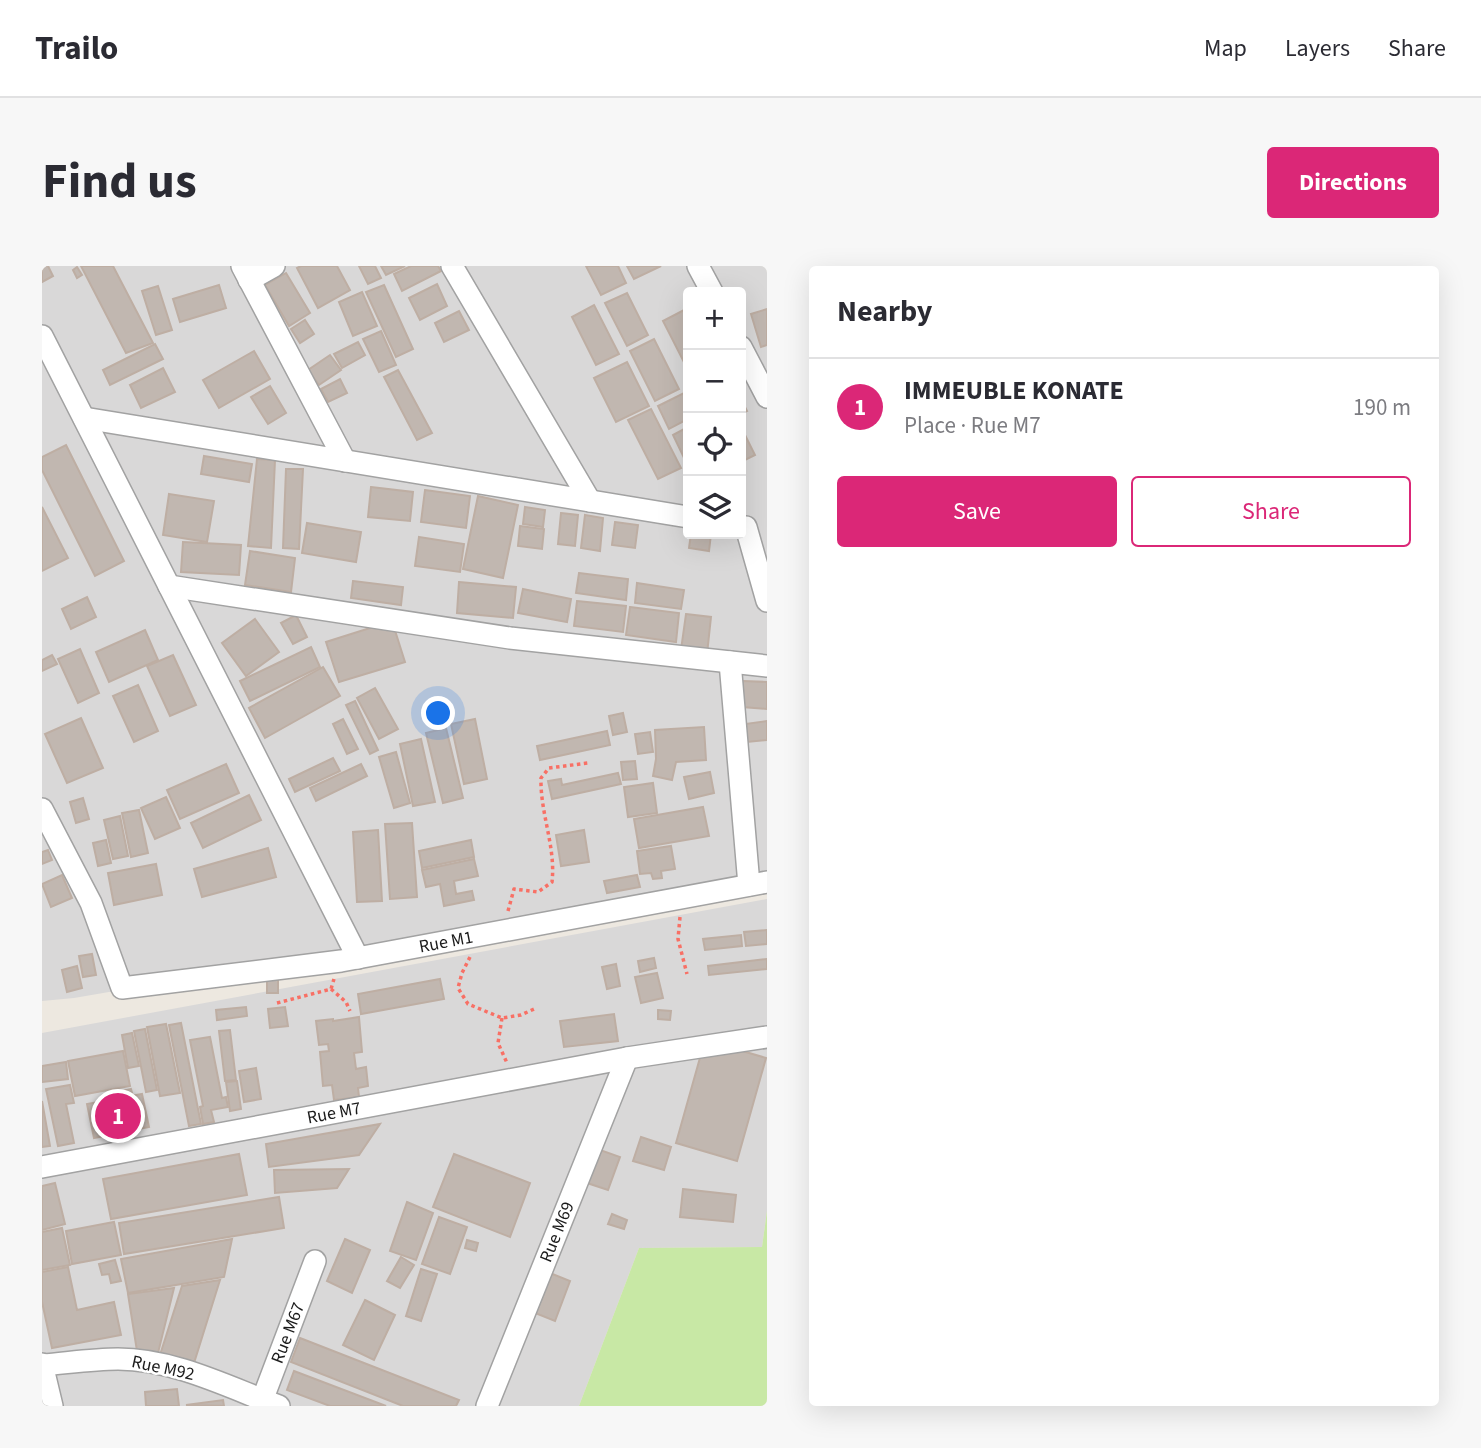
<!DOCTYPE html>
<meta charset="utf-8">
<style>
:root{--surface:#fff;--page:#f7f7f7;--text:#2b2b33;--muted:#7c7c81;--line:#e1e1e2;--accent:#db2777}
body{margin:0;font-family:"Source Sans 3",sans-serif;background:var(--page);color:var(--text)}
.controls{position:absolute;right:21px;top:21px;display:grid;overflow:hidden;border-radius:7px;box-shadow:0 7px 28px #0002}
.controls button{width:63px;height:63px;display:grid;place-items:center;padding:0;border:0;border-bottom:2px solid var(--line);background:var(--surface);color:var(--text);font:35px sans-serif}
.you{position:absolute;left:397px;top:448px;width:24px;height:24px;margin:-18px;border:5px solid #fff;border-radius:50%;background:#1a73e8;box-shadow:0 0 0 10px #1a73e833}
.badge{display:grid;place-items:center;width:46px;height:46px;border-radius:50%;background:var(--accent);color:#fff;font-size:23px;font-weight:700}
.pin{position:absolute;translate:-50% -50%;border:4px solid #fff;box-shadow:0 2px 7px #0006}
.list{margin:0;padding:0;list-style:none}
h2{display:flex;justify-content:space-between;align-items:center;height:91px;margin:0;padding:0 28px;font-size:30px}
h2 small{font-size:23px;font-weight:400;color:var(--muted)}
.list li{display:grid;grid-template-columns:46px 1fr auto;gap:21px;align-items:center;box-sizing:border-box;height:98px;padding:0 28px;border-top:2px solid var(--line)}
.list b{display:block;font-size:26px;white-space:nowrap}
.list p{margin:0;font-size:23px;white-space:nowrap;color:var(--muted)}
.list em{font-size:23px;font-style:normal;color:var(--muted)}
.actions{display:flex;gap:14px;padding:21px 28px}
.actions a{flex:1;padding:16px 0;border:2px solid var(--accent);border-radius:7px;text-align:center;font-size:24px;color:var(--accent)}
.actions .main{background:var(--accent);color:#fff}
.icon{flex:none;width:38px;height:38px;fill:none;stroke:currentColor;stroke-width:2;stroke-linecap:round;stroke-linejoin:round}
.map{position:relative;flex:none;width:725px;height:1140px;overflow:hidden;border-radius:7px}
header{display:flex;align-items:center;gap:42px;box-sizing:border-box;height:98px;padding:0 35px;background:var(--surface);border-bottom:2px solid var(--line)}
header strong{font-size:33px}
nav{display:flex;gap:38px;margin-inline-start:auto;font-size:24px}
.intro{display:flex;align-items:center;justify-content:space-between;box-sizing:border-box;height:168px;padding:0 42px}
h1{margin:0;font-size:49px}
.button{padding:18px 32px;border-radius:7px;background:var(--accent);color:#fff;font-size:24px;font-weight:700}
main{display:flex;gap:42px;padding:0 42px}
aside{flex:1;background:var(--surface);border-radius:7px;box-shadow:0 7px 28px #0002}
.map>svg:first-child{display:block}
</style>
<header>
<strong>Trailo</strong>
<nav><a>Map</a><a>Layers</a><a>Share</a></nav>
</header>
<div class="intro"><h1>Find us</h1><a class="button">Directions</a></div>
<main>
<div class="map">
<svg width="725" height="1140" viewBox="0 0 725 1140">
<rect width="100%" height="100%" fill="#ede8e0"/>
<g fill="#d9d8d8" fill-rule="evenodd">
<path d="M0 0H725V613L32 732 0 735ZM646 26H699V268H646Z"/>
<path d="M725 633V945L720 981 597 982 537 1140H0V767Z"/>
</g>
<path fill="#c8e8a5" d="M725 945V1140H537L597 982 720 981Z"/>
<g fill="#c1b7b0" stroke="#beaea3" stroke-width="2">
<path d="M0 0H6L11 10 0 16Z"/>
<path d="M39 0H71L111 77 84 87Z"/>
<path d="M259 0H295L308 24 276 42 255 2Z"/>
<path d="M317 0H333L339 12 326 18Z"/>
<path d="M339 0H363L344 9Z"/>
<path d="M369 0H396L399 5 360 25 352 8Z"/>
<path d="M544 0H576L584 17 559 29Z"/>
<path d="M585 0H619L592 13Z"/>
<path d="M35 1 40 9 35 12 31 4Z"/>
<path d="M244 7 268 47 247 60 223 19Z"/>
<path d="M395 18 405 40 378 54 367 32Z"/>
<path d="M177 19 184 42 138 56 131 33Z"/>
<path d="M342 19 371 83 354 91 324 26Z"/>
<path d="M116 20 130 64 114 69 100 25Z"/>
<path d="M320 26 335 60 311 70 297 36Z"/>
<path d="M585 27 606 69 585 80 563 37Z"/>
<path d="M552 39 577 88 554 99 530 51Z"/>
<path d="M646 42V104L621 55Z"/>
<path d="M725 43V79L719 81 709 48Z"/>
<path d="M417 45 427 64 402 76 393 57Z"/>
<path d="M263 54 272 68 258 77 249 63Z"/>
<path d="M339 65 354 99 337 106 321 73Z"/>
<path d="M612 73 637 123 613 135 588 85Z"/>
<path d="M316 76 323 89 300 102 292 88Z"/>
<path d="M113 78 121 93 68 119 61 104Z"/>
<path d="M212 85 228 113 177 142 161 114Z"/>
<path d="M288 89 299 104 277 119 266 104Z"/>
<path d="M585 96 607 140 574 156 552 112Z"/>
<path d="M121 102 133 126 99 142 88 119Z"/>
<path d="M356 104 390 167 375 174 342 111Z"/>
<path d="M298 113 305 127 286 136 279 123Z"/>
<path d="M228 120 244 147 226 158 209 131Z"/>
<path d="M644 126 646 130V153L627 163 616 140Z"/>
<path d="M699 133 705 145 699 148Z"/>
<path d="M609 143 639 202 616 213 586 154Z"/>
<path d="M646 161V200L631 169Z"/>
<path d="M699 161 713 189 699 196Z"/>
<path d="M24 179 82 295 53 310 0 204V191Z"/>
<path d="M162 190 210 198 207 216 159 208Z"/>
<path d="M215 193 233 194 229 282 206 280Z"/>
<path d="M244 203H261L257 283 241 282Z"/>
<path d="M329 221 371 226 368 255 326 251Z"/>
<path d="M383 224 428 230 424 262 379 256Z"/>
<path d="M127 228 172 235 165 276 121 269Z"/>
<path d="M436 230 476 239 461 312 421 303Z"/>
<path d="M0 241 26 292 0 305Z"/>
<path d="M483 241 503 244 501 261 481 258Z"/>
<path d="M519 247 536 249 533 280 516 278Z"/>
<path d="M543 249 561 252 558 285 539 282Z"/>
<path d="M573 256 596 259 593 282 570 279Z"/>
<path d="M265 257 319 266 314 296 260 287Z"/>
<path d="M478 260 502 263 500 283 476 280Z"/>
<path d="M649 268H669L667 285 647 282Z"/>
<path d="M377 271 422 278 418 306 373 300Z"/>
<path d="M141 276 199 279 197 309 139 306Z"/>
<path d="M208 285 253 292 249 326 203 319Z"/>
<path d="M537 307 586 313 584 334 534 327Z"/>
<path d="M311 315 361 321 359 339 309 332Z"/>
<path d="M417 316 474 321 471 352 415 347Z"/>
<path d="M595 317 642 324 639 343 593 337Z"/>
<path d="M481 323 529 333 525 356 476 347Z"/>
<path d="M45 331 54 351 29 363 20 343Z"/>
<path d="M535 335 584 340 581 366 532 360Z"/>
<path d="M588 341 637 347 634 376 584 369Z"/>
<path d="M644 348 669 351 665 388 639 384Z"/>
<path d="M254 349 265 371 251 378 239 357Z"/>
<path d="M213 353 237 386 204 410 180 377Z"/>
<path d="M350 355 363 396 297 416 284 376Z"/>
<path d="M103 364 116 394 67 416 54 386Z"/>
<path d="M269 381 278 401 208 435 198 415Z"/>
<path d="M38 383 57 427 36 437 16 393Z"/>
<path d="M10 389 15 398 0 405V394Z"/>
<path d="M131 389 154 439 128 450 105 400Z"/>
<path d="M281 401 298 430 223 472 207 442Z"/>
<path d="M701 415 725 416V443L700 441Z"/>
<path d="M96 419 116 465 92 476 71 430Z"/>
<path d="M333 422 356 463 337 473 315 432Z"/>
<path d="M313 435 336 484 328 488 304 439Z"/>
<path d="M581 447 585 466 571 469 567 450Z"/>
<path d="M39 452 61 502 25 517 3 468Z"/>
<path d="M301 453 316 483 305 488 291 458Z"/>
<path d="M433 453 445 513 422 518 409 458Z"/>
<path d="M725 455V474L705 476 703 458Z"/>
<path d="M662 461 664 494 634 496 630 514 611 510 614 493 613 464Z"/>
<path d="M404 462 421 532 401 537 384 467Z"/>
<path d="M565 465 568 479 498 494 495 480Z"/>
<path d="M608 466 611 486 596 488 593 468Z"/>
<path d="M379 473 393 536 371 540 358 478Z"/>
<path d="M354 486 368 537 352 542 337 491Z"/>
<path d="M291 492 298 505 253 526 247 513Z"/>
<path d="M593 495 595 513 581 514 579 496Z"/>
<path d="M184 498 197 527 138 553 125 524Z"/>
<path d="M319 498 325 510 274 535 268 522Z"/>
<path d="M668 506 672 527 647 533 642 511Z"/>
<path d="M576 507 579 518 510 533 506 515 519 513 520 519Z"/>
<path d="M611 517 615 547 586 551 582 521Z"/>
<path d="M207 529 219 554 161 582 149 557Z"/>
<path d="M124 531 138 562 113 573 99 542Z"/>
<path d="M41 532 47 553 34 557 28 536Z"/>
<path d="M661 541 667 570 597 582 592 553Z"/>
<path d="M97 544 106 587 89 591 80 547Z"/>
<path d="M78 550 86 590 71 593 62 554Z"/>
<path d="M370 557 375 631 348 633 343 558Z"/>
<path d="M336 564 340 635 315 636 311 566Z"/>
<path d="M542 564 547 596 519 600 514 569Z"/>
<path d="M64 574 69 597 56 600 51 577Z"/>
<path d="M429 574 432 591 380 602 377 585Z"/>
<path d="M629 580 633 603 619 605 620 612 611 613 609 607 598 608 595 585Z"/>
<path d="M226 582 234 611 160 631 152 603Z"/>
<path d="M6 584 10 594 0 598V586Z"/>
<path d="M432 593 436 610 412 615 414 628 430 625 432 634 402 640 398 618 384 621 380 604Z"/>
<path d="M114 598 120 629 72 639 66 607Z"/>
<path d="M20 609 30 632 9 641 0 618Z"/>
<path d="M595 609 598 621 565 627 562 615Z"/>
<path d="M725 664V678L704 680 702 666Z"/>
<path d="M699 669 700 680 663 684 661 673Z"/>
<path d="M50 688 54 709 41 711 37 690Z"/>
<path d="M612 692 614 702 598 706 596 695Z"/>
<path d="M725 693V703L667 709 666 700Z"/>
<path d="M574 698 578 720 565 723 560 701Z"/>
<path d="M35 700 40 722 25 726 20 704Z"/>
<path d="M615 707 621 732 599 737 593 711Z"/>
<rect x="225" y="710" width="11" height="17"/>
<path d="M398 713 402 733 319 748 316 728Z"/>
<path d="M204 741 205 750 175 754 174 744Z"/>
<path d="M243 741 246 760 228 762 226 743Z"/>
<path d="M616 744 629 745 628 754 616 753Z"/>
<path d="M572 748 576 775 522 781 518 755Z"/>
<path d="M317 751 320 786 312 787 314 803 324 801 326 820 316 822 317 831 292 834 290 819 281 820 278 786 287 785 286 778 277 779 274 755 291 753V755Z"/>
<path d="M139 757 159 858 147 860 127 759Z"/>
<path d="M124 758 138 827 118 830 105 761Z"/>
<path d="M103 763 115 824 104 826 92 765Z"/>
<path d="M188 764 194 814 183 815 177 765Z"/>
<path d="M90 767 97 800 86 802 80 769Z"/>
<path d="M168 771 180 832 184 831 186 841 169 844 172 856 161 858 158 841 161 840 148 774Z"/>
<path d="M663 774 724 792 695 895 634 877Z"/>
<path d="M81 785 88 820 33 830 26 795Z"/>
<path d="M24 796 26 813 0 816V800Z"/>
<path d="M214 802 219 833 202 836 197 805Z"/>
<path d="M195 815 199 843 188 845 184 816Z"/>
<path d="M28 819 32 837 24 838 32 877 16 880 4 823Z"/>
<path d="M89 823 90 827 71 831V827Z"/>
<path d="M100 828 107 861 52 872 45 838Z"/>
<path d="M0 835 8 880 0 881Z"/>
<path d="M338 858 317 889 227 901 224 878Z"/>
<path d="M599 871 629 881 622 904 591 895Z"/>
<path d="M544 879 578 891 566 924 533 913Z"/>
<path d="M197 888 205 929 69 953 61 913Z"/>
<path d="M412 888 488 917 468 971 391 941Z"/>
<path d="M307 903 295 922 233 927 232 904Z"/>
<path d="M13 917 23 958 0 964V920Z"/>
<path d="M641 923 694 929 691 956 638 951Z"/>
<path d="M237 931 242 962 82 988 77 957Z"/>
<path d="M365 936 391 947 374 994 348 985Z"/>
<path d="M570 948 585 954 582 963 566 958Z"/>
<path d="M397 951 425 961 408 1008 380 998Z"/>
<path d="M72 956 79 989 30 998 24 965Z"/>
<path d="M20 962 28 999 0 1004V966Z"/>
<path d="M190 973 182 1011 86 1027 79 993Z"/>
<path d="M303 973 328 984 310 1027 285 1015Z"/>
<path d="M425 974 436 977 434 985 423 982Z"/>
<path d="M359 991 372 999 358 1022 345 1015Z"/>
<path d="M73 994 79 1015 69 1017 67 1008 60 1009 57 998Z"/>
<path d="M26 1001 35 1044 72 1036 79 1069 10 1082 0 1036V1006Z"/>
<path d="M379 1003 395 1008 379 1055 364 1050Z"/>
<path d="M503 1005 528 1015 513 1055 488 1045Z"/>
<path d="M178 1014 152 1097 118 1089 140 1020Z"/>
<path d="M132 1022 116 1087 95 1085 86 1028Z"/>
<path d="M323 1034 353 1049 332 1094 301 1079Z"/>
<path d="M258 1072 417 1134 414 1140H361L249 1096Z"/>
<path d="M252 1105 344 1140H288L245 1124Z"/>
<path d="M135 1123 137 1140H104L103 1126Z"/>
<path d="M181 1134 182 1140 144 1139Z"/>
</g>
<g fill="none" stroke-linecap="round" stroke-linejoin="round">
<g stroke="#a2a2a2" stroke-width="24">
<g id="minor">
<path d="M200 0 303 195"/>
<path d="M410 0 548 235"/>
<path d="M656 0 670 26"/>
<path d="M207 14 232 0"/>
<path d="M0 70 316 692"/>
<path d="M699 81 725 131"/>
<path d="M42 152 646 251"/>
<path d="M704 261 725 335"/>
<path d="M127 320 468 372 725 400"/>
<path d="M688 396 707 619"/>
<path d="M0 543 49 637 80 722 299 695 725 616"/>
<path d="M0 901 585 792 725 771"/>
<path d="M0 1098 10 1140"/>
<path d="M0 1099C25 1097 51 1093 76 1093 132 1093 186 1121 237 1140"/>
<path d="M218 1140 273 995"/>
<path d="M445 1140 585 792"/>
</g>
</g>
<g stroke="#f87065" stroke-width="3.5" stroke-dasharray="3.5 3.5" stroke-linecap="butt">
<path d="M466 645 472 623 496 626 510 616C514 581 498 547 499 512L507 502 546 497"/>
<path d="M638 651 636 673 645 708"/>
<path d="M428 691 420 707 416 722 426 738 460 752 479 749 492 743"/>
<path d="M289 723 304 736 308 745"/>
<path d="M235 737 289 723 292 713"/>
<path d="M460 752 456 777 465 797"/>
</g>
<use href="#minor" stroke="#fff" stroke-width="21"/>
</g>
<g text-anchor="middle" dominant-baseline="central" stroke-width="5" stroke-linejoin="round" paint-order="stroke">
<g font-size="18" fill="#1b1b1b" stroke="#fff">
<text transform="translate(404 676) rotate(-11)">Rue M1</text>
<text transform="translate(292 847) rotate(-11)">Rue M7</text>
<text transform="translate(515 966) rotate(-68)">Rue M69</text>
<text transform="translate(246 1067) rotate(-69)">Rue M67</text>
<text transform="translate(121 1102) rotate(12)">Rue M92</text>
</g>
</g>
</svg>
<div class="controls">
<button>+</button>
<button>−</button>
<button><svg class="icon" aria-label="locate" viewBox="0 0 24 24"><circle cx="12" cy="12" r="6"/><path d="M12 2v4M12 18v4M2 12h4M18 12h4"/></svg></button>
<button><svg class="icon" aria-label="layers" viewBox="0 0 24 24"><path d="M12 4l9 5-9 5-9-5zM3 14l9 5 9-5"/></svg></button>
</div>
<div class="you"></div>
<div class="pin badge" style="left:76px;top:850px">1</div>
</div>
<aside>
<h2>Nearby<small></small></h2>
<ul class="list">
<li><span class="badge">1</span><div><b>IMMEUBLE KONATE</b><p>Place · Rue M7</p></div><em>190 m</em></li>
</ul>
<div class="actions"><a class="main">Save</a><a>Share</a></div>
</aside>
</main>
